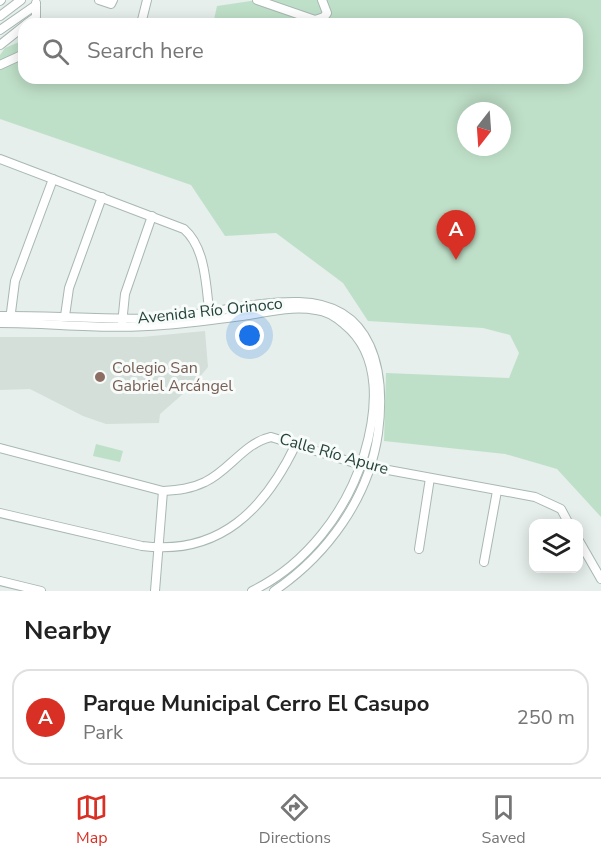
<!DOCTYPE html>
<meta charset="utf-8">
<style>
:root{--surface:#fff;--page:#f2f2f2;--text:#222;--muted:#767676;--line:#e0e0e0;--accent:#d93025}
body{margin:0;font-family:"Nunito Sans",sans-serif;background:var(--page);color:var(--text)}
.controls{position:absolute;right:18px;bottom:18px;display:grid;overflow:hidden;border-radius:12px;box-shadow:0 3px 15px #0003}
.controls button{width:54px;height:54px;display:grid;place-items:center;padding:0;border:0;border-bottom:2px solid var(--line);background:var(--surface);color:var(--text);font:30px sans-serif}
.compass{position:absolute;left:457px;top:102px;width:54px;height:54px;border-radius:50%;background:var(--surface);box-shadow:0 3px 15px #0003;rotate:197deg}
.you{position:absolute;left:250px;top:336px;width:21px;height:21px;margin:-15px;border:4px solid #fff;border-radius:50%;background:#1a73e8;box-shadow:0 0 0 9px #1a73e833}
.badge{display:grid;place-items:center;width:39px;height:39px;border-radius:50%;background:var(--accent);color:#fff;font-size:20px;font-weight:700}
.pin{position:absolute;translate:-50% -50px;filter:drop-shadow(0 2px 3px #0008)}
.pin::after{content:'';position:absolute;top:32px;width:21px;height:18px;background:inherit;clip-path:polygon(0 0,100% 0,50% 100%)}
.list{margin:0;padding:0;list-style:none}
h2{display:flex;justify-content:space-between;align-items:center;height:78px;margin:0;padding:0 24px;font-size:26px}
h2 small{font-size:20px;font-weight:400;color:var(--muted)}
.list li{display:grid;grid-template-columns:39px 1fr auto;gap:18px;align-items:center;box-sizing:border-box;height:96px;margin:0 12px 12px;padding:0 12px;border:2px solid var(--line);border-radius:18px}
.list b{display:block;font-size:22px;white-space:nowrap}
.list p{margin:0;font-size:20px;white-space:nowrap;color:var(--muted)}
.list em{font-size:20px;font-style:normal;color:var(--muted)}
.icon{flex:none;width:33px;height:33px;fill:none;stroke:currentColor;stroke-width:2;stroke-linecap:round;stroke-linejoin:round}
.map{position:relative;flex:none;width:601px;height:591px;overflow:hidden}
.search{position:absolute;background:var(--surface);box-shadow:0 3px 15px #0003;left:18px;right:18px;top:18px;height:66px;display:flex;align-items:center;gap:15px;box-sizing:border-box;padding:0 21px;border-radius:18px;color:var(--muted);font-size:22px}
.sheet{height:186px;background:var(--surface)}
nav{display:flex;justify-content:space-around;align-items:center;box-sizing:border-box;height:84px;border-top:2px solid var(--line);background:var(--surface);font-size:16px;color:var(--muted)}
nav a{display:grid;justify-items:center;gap:3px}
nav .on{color:var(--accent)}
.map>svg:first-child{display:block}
</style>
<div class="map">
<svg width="601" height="591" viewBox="0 0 601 591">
<rect width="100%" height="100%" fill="#e6efeb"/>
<path fill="#d4dfda" d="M205 331 208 367 192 386 160 414 159 423 106 424 83 416 30 389 0 390V337H142Z"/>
<g fill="#bfe0c8" fill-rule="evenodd">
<path d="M257 0H601V517L557 469 505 454 384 441 386 373 509 378 519 353 510 335 483 328 368 321 343 283 276 233 225 236 191 185 0 119V55L5 48 24 40V78H577V24H213L217 6ZM466 111H502V147H466Z"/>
<path d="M96 444 123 451 120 462 93 456Z"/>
</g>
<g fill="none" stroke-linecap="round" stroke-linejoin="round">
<g stroke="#a8b8b2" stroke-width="10">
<g id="minor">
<path d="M99 0 111 4 113 0"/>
<path d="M257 0 315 20 324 17 327 13 322 0"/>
<path d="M0 1 1 0"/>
<path d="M0 16 21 0"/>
<path d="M26 24 36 17V3"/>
<path d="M141 24 147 0"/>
<path d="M0 30 36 5"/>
<path d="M0 45 24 26"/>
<path d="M0 65 24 54"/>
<path d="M0 159 184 229C207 249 206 290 210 318"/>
<path d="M0 316C54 315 109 321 163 318 208 315 254 301 299 302 374 304 386 372 378 433 369 498 327 555 274 591"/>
<path d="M65 316 69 288 102 197"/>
<path d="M10 320 15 281 53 179"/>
<path d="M0 323C54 323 109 330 163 325 192 323 220 319 249 315 271 311 294 306 316 310 327 311 336 317 344 324 383 355 377 412 364 455 347 511 306 565 252 591"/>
<path d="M122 324 125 294 152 216"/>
<path d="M0 448 163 491C178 490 191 489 205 482 229 471 244 443 271 437L361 465 535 497 561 509 569 524"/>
<path d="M0 513 142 546C220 556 265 509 296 444"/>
<path d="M578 539 601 579"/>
<path d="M419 549 430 478"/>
<path d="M484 562 497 491"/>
<path d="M0 581 41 591"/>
<path d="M155 591 163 491"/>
</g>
</g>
<use href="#minor" stroke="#fff" stroke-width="8"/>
</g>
<circle fill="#8d6e63" stroke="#f7fbf9" stroke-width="2" cx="100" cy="377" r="6"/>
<g text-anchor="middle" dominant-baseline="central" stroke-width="6" stroke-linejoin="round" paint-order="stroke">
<g font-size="16" fill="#24423a" stroke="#f7fbf9">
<text transform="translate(210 311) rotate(-6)">Avenida Río Orinoco</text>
<text transform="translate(334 454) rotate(16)">Calle Río Apure</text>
</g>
<g font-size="16" fill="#785e54" stroke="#f7fbf9" text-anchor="start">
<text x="112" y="368">Colegio San<tspan x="112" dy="18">Gabriel Arcángel</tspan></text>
</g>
</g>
</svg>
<div class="controls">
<button><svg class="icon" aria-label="layers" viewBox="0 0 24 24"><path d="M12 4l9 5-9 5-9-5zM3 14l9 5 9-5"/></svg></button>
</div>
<svg class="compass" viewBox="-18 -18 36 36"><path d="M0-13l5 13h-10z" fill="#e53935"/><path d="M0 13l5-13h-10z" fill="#767676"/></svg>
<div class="you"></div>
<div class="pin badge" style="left:456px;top:260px">A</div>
<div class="search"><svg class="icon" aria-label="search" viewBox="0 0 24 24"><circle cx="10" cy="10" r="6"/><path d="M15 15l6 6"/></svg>Search here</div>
</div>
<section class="sheet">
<h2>Nearby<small></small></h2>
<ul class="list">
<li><span class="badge">A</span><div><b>Parque Municipal Cerro El Casupo</b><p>Park</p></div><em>250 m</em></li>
</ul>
</section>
<nav>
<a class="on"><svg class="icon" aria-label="map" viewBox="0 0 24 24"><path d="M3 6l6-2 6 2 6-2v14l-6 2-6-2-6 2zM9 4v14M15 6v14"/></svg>Map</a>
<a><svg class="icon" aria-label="directions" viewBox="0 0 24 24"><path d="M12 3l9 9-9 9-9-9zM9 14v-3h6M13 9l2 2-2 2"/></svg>Directions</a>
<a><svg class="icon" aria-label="saved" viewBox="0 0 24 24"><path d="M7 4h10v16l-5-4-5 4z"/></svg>Saved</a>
</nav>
